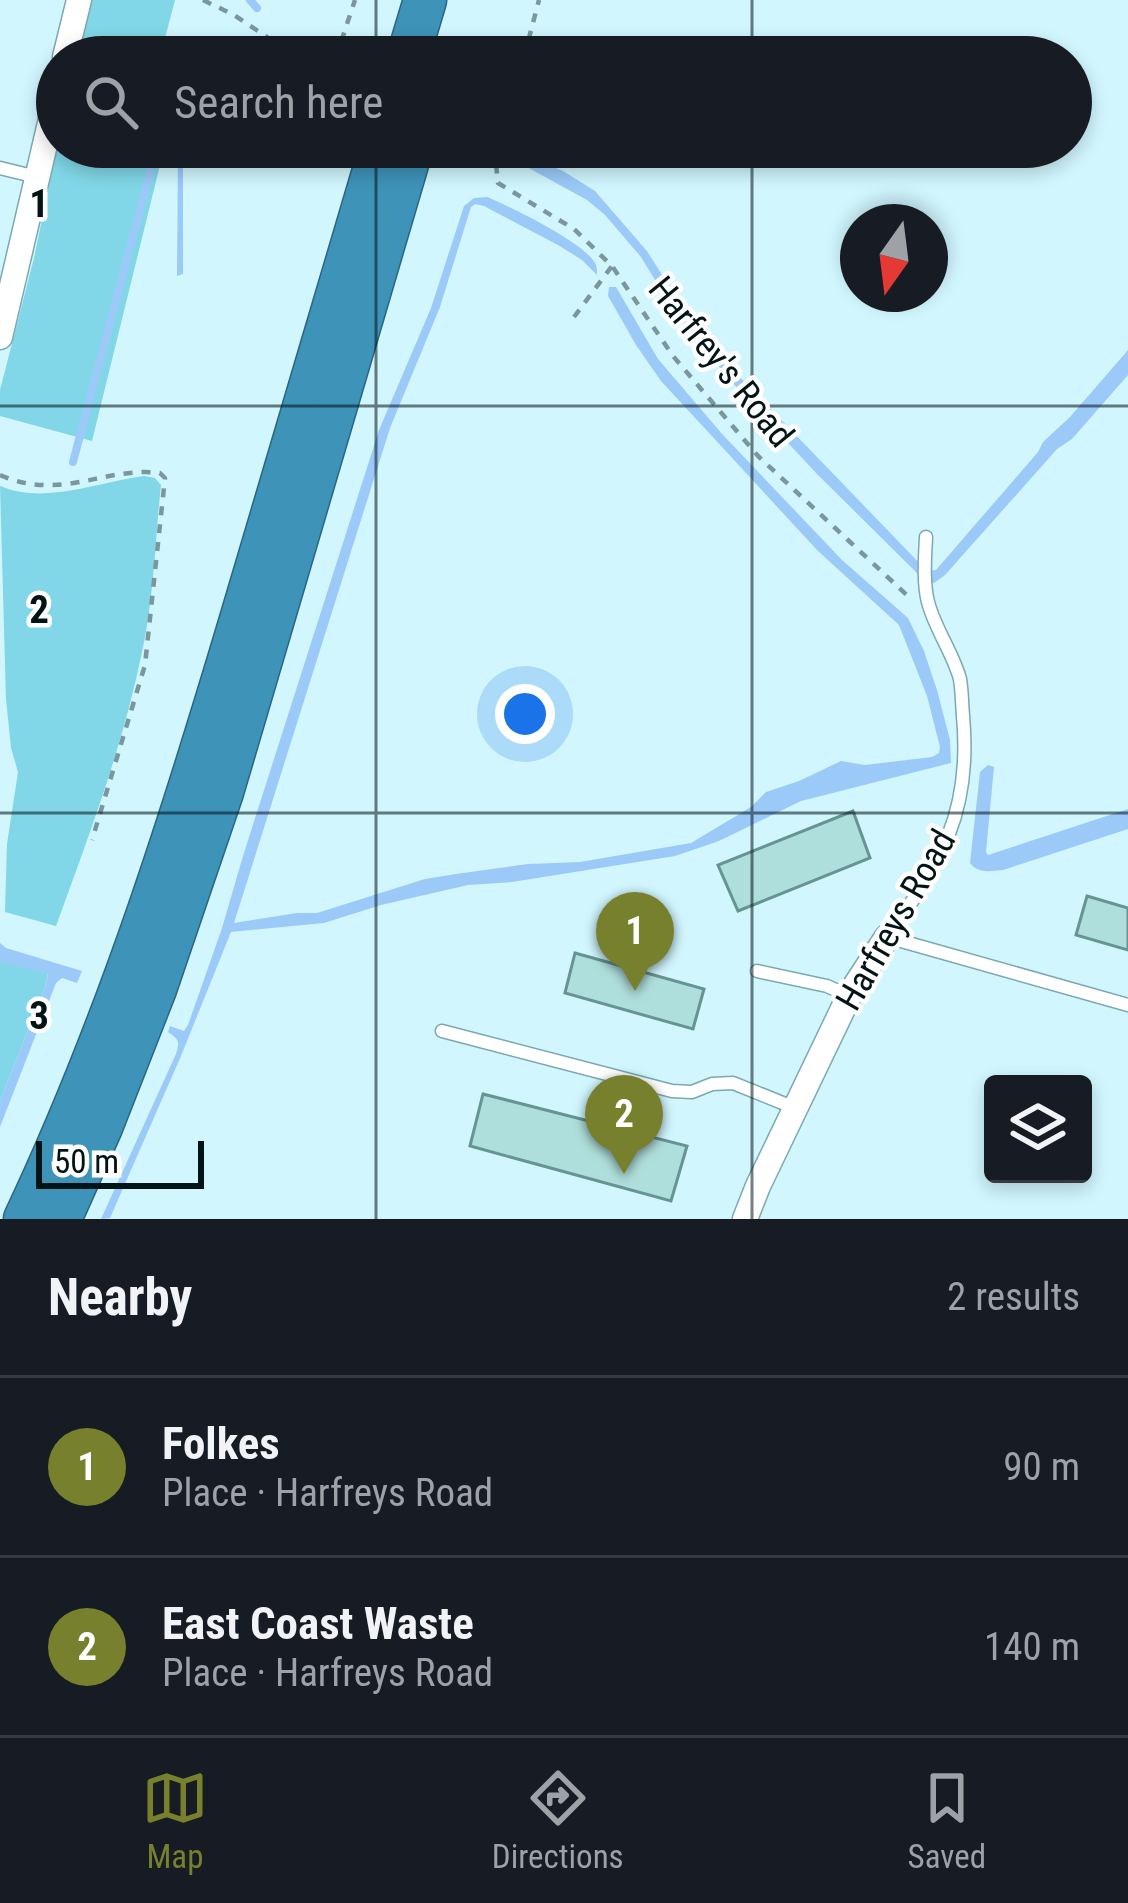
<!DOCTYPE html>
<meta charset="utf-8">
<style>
:root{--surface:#171b24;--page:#20242c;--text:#f1f3f6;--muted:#9ea1a6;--line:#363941;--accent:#77802c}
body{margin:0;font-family:"Roboto Condensed",sans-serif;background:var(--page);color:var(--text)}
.controls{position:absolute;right:36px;bottom:36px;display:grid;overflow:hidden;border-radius:12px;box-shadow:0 6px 18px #0003}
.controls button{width:108px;height:108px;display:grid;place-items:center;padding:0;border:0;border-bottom:3px solid var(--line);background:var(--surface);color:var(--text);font:60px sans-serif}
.compass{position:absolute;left:840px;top:204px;width:108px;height:108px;border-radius:50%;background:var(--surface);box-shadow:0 6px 18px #0003;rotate:194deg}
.scale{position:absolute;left:36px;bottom:30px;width:168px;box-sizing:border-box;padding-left:12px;border:6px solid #031417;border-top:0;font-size:33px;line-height:42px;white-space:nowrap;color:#031417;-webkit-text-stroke:9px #fff;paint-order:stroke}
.you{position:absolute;left:525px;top:714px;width:42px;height:42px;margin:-30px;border:9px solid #fff;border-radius:50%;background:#1a73e8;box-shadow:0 0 0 18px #1a73e833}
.badge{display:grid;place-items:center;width:78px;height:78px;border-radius:50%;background:var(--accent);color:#fff;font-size:39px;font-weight:700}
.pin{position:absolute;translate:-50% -99px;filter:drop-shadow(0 3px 6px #0008)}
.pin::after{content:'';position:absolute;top:63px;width:42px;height:36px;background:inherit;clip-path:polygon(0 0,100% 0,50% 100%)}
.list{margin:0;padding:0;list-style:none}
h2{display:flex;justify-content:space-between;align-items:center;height:156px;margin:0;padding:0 48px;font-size:51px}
h2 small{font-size:39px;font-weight:400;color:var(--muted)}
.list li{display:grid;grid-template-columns:78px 1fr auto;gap:36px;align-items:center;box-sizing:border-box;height:180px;padding:0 48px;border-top:3px solid var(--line)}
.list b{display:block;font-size:45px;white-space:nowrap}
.list p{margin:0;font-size:39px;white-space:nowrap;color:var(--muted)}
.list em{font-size:39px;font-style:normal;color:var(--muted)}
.icon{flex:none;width:66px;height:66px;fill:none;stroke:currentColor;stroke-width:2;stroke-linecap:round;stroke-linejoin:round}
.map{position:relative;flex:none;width:1128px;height:1219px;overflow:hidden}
.search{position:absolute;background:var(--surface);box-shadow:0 6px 18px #0003;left:36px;right:36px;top:36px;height:132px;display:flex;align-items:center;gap:30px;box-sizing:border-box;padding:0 42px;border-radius:66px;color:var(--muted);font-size:45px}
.sheet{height:516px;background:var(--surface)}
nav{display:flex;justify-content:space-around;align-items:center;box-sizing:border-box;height:168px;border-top:3px solid var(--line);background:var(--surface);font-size:33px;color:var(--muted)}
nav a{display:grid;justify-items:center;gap:6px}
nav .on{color:var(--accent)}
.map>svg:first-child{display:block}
</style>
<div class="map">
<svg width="1128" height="1219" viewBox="0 0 1128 1219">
<rect width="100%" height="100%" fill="#d1f6fe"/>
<g fill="#81d7e7">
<path d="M89 0H175L160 57H77Z"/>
<path d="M57 147H178V163L161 161 92 441 0 416V390L34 258Z"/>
<path d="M144 476 155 478 161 485C155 540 154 598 142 652 123 745 89 836 56 926L5 912 7 844 18 772 11 748 6 699 0 486C46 505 97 482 144 476Z"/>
<path d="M0 960 48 973 45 987 0 1101Z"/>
</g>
<g fill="#9bcaf9">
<path d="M178 147H183V274L177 276Z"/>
<path d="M518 147H521V152L563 171 595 191 647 251 686 313 734 371 927 571 936 570 1038 452 1043 442 1070 417 1128 350V375L1072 439 1057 449 945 575 934 583 925 581 817 474 737 388 678 318 641 257 605 215 587 200 514 160Z"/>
<path d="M487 197C509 206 588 244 596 265 597 268 597 272 597 275L582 260 558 245 484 206 475 204 471 207 440 307 390 428 234 923 297 913H317L425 879 456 874 528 864 580 862 691 843 751 807 766 792 799 781 841 761 865 765 932 757 939 753 940 747 927 696 899 625 817 550 661 381 636 345 608 296 609 287H616L658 359 723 435 842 560 908 618 924 651 937 690 950 740 951 763 801 801 719 841 675 856 512 882 468 885 381 905 324 923 231 932 181 1056 110 1218 101 1219 176 1054C180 1042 179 1039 168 1032L170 1026 184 1031 188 1025 222 928 243 856 379 430 431 308 464 206 474 198Z"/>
<path d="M988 765 994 767 986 852 988 855 1128 809V829L1003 870C991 871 978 874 970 863L980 772Z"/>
<path d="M0 943 6 948 82 971 77 983 62 978 56 983 0 1127V1101L45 987 48 974 0 962Z"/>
</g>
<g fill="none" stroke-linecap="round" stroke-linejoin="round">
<g stroke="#9bcaf9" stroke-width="8">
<path d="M250 0 257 8"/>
<path d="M73 462 150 172"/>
</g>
</g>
<g fill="#afdfdc" stroke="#669492" stroke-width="3">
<path d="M853 811 870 858 738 911 718 865Z"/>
<path d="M1087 896 1128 908V950L1076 935Z"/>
<path d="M575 953 704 989 693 1029 565 993Z"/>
<path d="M483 1094 687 1146 671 1201 470 1146Z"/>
</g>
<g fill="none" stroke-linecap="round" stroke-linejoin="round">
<g stroke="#7ba8b1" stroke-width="15">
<g id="lane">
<path d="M0 168 37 177"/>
<path d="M926 537C925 558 923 582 928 602 935 629 953 653 960 679 962 691 962 704 963 716 972 813 941 862 887 937L1128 1005"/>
<path d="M757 971 827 986 849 996"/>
<path d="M442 1031 672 1091 692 1092 712 1084 733 1083 795 1108"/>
</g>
</g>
<g stroke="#7ba8b1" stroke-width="27">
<g id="street">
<path d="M65 57 79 0"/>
<path d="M0 337 57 93"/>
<path d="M745 1219 758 1186 851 992 887 937"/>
</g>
</g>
<g stroke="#296780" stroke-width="45">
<g id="highway">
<path d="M408 57 425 0"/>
<path d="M25 1219C120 1018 186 806 249 593 293 444 337 296 381 147"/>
<path d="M60 1219 101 1127 155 989 222 792 412 147"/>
</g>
</g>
<g stroke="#7b979d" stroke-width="4.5" stroke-dasharray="9 9" stroke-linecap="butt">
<path d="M203 0 234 15 297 57"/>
<path d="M333 57 343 36 355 0"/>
<path d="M524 57 539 0"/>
<path d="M500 147 496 164 498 183 574 229 612 266 673 356 758 456 910 598"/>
<path d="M574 317 612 266"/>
<path d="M0 475C62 502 104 466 160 473L165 478 145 665 92 840"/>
</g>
<use href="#lane" stroke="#fff" stroke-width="12"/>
<use href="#street" stroke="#fff" stroke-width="24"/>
<use href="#highway" stroke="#3e93b9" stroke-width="42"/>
</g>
<path fill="none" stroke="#031417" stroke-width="3" stroke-opacity="0.55" d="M376 0V57M752 0V57M376 147V1219M752 147V1219M0 406H1128M0 813H1128"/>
<g text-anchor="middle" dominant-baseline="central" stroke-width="9" stroke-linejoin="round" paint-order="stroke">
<g font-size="36" fill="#031417" stroke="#fff">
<text transform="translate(721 362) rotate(51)">Harfrey's Road</text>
<text transform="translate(896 920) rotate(-60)">Harfreys Road</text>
</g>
</g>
<g font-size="39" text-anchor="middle" font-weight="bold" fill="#031417" stroke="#fff" stroke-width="9" stroke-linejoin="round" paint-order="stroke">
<text x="39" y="217">1</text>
<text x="39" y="623">2</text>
<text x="39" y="1029">3</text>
</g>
</svg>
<div class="controls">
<button><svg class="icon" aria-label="layers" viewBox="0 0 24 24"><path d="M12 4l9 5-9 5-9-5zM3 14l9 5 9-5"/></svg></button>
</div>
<svg class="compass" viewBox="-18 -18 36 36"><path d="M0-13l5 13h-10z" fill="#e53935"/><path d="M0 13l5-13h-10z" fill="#9ea1a6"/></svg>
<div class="scale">50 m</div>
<div class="you"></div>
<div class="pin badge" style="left:635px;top:991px">1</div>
<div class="pin badge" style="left:624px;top:1174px">2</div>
<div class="search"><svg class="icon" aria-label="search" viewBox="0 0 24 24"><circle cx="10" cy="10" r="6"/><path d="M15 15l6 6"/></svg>Search here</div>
</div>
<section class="sheet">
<h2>Nearby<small>2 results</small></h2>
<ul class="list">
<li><span class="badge">1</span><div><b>Folkes</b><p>Place · Harfreys Road</p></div><em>90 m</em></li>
<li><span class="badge">2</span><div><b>East Coast Waste</b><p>Place · Harfreys Road</p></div><em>140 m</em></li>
</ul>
</section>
<nav>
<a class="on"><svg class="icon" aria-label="map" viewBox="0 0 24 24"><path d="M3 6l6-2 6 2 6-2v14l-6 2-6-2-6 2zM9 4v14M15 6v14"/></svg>Map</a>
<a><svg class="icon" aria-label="directions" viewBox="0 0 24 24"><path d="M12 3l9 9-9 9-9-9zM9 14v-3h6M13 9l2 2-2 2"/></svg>Directions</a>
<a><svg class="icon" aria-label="saved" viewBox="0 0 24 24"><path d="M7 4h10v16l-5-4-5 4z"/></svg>Saved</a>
</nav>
